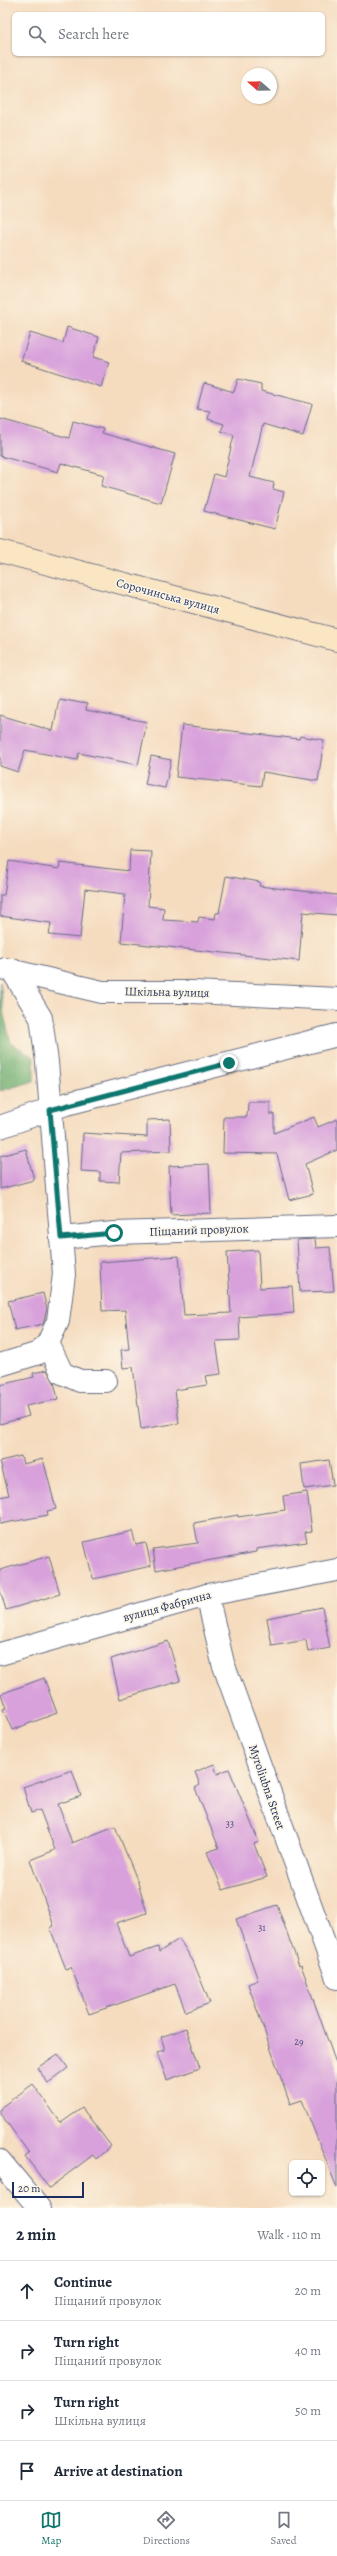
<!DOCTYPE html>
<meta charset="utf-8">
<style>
:root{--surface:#fff;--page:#f6f6f7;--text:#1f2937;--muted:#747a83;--line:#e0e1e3;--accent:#0f766e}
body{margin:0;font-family:Alegreya,serif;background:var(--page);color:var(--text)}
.controls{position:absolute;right:12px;bottom:12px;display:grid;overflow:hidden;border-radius:6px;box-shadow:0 1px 3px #0004}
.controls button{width:36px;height:36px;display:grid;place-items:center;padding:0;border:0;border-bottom:1px solid var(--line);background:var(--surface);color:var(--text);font:20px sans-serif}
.compass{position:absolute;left:241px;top:68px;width:36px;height:36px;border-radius:50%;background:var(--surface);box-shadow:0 1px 3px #0004;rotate:290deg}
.scale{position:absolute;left:12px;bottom:10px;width:72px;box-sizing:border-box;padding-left:4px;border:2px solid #1b2f5e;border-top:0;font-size:11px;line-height:14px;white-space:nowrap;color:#1b2f5e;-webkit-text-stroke:3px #fcf5e5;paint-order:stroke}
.stop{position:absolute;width:12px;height:12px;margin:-9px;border:3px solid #0f766e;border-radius:50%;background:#fff}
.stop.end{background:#0f766e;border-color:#fff;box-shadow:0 1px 4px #0008}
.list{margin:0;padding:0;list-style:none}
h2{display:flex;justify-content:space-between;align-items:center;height:52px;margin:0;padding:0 16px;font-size:17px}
h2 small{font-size:13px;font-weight:400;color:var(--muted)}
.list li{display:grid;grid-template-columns:26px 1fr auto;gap:12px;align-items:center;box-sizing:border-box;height:60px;padding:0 16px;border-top:1px solid var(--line)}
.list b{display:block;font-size:15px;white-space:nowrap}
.list p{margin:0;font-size:13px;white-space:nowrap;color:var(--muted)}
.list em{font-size:13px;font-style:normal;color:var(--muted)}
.icon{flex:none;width:22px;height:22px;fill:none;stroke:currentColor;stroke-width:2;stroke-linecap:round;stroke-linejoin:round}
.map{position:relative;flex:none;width:337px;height:2208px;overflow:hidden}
.search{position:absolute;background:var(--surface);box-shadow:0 1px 3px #0004;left:12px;right:12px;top:12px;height:44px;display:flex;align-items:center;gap:10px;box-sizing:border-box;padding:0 14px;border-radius:6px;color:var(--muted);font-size:15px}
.sheet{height:292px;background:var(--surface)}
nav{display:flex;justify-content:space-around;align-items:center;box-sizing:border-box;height:56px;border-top:1px solid var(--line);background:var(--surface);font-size:11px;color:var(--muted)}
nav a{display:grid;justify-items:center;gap:2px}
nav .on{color:var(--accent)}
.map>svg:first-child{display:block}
</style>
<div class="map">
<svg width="337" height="2208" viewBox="0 0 337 2208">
<rect width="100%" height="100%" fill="#fcf5e5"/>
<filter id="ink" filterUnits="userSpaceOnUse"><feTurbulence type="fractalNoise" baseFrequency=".025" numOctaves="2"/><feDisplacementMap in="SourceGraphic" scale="8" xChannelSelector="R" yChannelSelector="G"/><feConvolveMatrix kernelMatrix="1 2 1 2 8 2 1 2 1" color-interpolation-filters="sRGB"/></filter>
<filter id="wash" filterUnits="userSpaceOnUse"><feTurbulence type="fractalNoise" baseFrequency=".012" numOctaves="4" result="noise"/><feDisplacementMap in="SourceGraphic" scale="16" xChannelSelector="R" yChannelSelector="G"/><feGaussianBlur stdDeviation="0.9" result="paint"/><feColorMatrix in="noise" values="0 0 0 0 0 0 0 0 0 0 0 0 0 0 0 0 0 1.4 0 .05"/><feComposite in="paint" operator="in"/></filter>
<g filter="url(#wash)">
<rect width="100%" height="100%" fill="#f5dcbf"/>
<path fill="#6fae6f" stroke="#456e66" d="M0 982 4 1016 11 1043 34 1057V1081L0 1091Z"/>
<g id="blocks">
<g fill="#d8a1dc">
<path d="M67 327 99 337 93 357 109 362 101 387 21 361 30 333 63 343Z"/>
<path d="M238 379 261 384V391L312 404 303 436 263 424 250 477 274 483 273 489 284 492 275 529 204 511 214 474 224 477 234 435 221 431 224 424 208 419 210 411 197 409 204 383 234 392Z"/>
<path d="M0 419 69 438 73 421 103 429 102 433 175 454 161 503 101 486 104 475 61 463 58 472 0 456Z"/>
<path d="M59 699 87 704 86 710 147 722 138 765 79 753 77 760 25 750 18 772 0 766V715L53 731Z"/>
<path d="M182 725 299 739 300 736 324 740 318 781 263 772 261 786 176 777Z"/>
<path d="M151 756 171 760 165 788 145 784Z"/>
<path d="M130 850 151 851 148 906 164 908 163 920 198 922 199 917 215 919 216 913H219L226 876 260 882 259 886 337 895V915L303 912 299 961 121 942 125 894 85 889 80 938 49 935 51 923 0 916V895H4L9 861 59 869 60 863 129 871Z"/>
<path d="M248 1102H270V1114H274V1133L314 1117 318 1127 337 1119V1150L305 1164 313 1194 289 1200 277 1154 223 1153 224 1117H247Z"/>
<path d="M170 1119 171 1151 121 1153 119 1182 100 1181V1172L81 1171 83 1133 147 1137V1120Z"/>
<path d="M26 1149 34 1180 0 1189V1156Z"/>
<path d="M209 1164 211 1213 171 1215 169 1166Z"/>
<path d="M315 1239 316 1248 330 1247 334 1291 300 1292 297 1240Z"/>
<path d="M258 1250 260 1288 292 1286 294 1313 239 1317 240 1340 216 1341 221 1374 205 1376 207 1385 175 1390 179 1423 141 1429 133 1367 123 1368 121 1350 129 1349 125 1310 102 1311 100 1262 179 1256 184 1315 231 1313 227 1252Z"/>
<path d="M43 1293 47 1309 43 1324 15 1330 8 1301Z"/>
<path d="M47 1370 54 1382 58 1399 26 1406 29 1416 0 1424V1385L34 1377 33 1373Z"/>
<path d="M21 1456 23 1464 43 1459 56 1509 47 1511 48 1515 0 1524V1497L9 1495 0 1461Z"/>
<path d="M329 1460 333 1485 304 1489 301 1464Z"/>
<path d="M307 1492 312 1531 305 1532 307 1542 256 1549V1552L156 1570 153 1549 198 1543 194 1523 238 1515V1517L285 1510 283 1496Z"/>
<path d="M132 1531 136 1545 146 1543 151 1566 93 1579 84 1542Z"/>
<path d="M49 1556 60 1594 6 1610 0 1590V1570Z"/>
<path d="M322 1607 330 1648 308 1652 306 1640 272 1646 267 1618Z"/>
<path d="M168 1641 180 1681 120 1699 111 1659Z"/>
<path d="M44 1678 57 1713 12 1730 3 1709 6 1708 1 1694Z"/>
<path d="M214 1764 217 1774 229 1769 259 1842 254 1844 267 1877 223 1890 207 1852 219 1848 195 1788 200 1785 195 1772Z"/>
<path d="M72 1770 81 1796 58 1804 72 1843 115 1826 138 1882 147 1913 116 1923 129 1957 158 1947 159 1952 179 1939 193 1961 210 2003 186 2012 175 1984 89 2014 71 1967 66 1969 50 1928 54 1926 30 1860 55 1850 40 1810 31 1813 23 1787Z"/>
<path d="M277 1905 299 1966 301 1965 337 2066V2188L302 2100 290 2104 248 1984 258 1980 236 1919Z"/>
<path d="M186 2028 200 2068 167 2080 157 2052 165 2050 161 2037Z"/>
<path d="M58 2054 68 2068 48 2083 37 2068Z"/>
<path d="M33 2084 61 2123 82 2108 111 2146 96 2159 93 2155 49 2188 25 2156 29 2153 0 2113V2108Z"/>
</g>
</g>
</g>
<g filter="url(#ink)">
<use href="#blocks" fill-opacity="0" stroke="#676c80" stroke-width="1"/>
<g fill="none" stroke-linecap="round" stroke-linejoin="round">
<g stroke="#676c80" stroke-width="24">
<g id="street">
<path d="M5 969 102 992H193L337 999"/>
<path d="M0 1127 66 1104 337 1035"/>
<path d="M61 1238 114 1233 337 1226"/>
<path d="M48 1343 62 1373 80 1381H106"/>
<path d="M0 1365 39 1353 48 1343 58 1321 64 1274 47 1062 41 1018 12 970"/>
<path d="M207 1595 223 1663 337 1978"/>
<path d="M0 1654 207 1595 337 1570"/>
<path d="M0 2161 39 2208"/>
</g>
</g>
<g stroke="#676c80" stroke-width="24">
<path id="secondary" d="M0 551 337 640"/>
</g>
<use href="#street" stroke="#fff" stroke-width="22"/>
<use href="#secondary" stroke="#fbe6c4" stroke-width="22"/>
</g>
</g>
<g fill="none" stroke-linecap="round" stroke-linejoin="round" filter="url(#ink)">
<path stroke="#0f766e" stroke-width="5" d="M114 1233 61 1238 50 1110 229 1063"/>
</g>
<g text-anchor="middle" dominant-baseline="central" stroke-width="3" stroke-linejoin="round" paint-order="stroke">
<g font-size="10" fill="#4a4c7e">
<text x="230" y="1823">33</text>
<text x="262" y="1927">31</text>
<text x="299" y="2041">29</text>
</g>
<g font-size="12" fill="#1b2f5e" stroke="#fcf5e5">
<text transform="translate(168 596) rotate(15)">Сорочинська вулиця</text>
<text transform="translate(167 992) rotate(1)">Шкільна вулиця</text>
<text transform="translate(199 1230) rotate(-2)">Піщаний провулок</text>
<text transform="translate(167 1606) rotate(-15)">вулиця Фабрична</text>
<text transform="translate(267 1787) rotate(71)">Myroliubna Street</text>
</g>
</g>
</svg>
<div class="controls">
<button><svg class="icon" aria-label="locate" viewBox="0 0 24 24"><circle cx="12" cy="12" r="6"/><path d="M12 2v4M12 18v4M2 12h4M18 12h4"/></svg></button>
</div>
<svg class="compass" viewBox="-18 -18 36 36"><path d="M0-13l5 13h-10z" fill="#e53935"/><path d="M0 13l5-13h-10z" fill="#747a83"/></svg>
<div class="scale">20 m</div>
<div class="stop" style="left:114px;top:1233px"></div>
<div class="stop end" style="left:229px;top:1063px"></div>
<div class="search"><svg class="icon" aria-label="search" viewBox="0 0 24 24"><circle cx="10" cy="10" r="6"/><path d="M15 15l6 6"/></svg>Search here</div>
</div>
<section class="sheet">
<h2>2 min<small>Walk · 110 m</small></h2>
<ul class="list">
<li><svg class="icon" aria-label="ahead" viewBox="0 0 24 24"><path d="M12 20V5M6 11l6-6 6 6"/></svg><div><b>Continue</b><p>Піщаний провулок</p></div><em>20 m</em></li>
<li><svg class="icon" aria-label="right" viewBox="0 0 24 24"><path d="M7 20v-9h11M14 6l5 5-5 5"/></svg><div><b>Turn right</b><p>Піщаний провулок</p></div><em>40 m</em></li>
<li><svg class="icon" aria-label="right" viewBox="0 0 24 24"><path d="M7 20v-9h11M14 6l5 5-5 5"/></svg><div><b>Turn right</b><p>Шкільна вулиця</p></div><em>50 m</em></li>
<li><svg class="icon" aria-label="arrive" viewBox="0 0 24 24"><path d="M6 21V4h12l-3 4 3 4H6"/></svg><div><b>Arrive at destination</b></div></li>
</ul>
</section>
<nav>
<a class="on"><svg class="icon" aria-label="map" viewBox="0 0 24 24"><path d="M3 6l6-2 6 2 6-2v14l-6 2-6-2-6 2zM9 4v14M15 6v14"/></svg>Map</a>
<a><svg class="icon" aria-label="directions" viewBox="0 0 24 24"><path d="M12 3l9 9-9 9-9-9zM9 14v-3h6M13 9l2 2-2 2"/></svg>Directions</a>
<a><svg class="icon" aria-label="saved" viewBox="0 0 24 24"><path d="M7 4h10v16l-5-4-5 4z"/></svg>Saved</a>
</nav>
